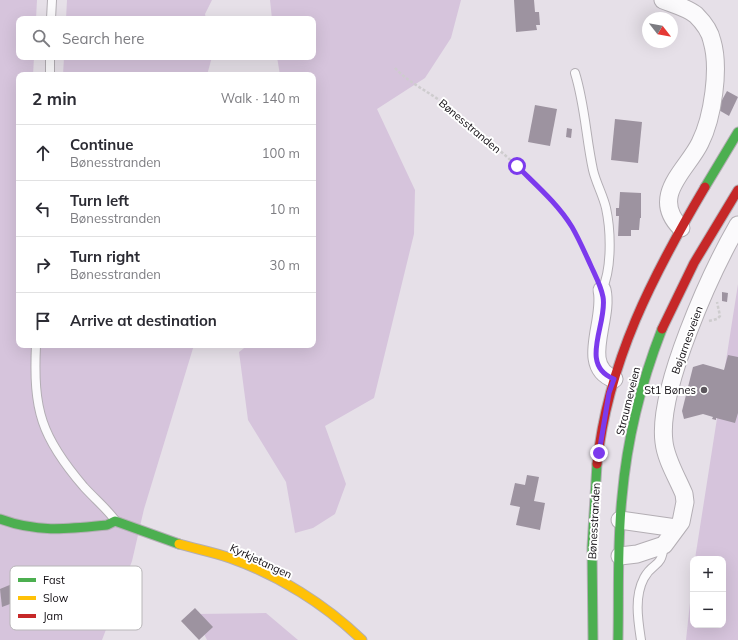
<!DOCTYPE html>
<meta charset="utf-8">
<style>
:root{--surface:#fff;--page:#f2f2f3;--text:#2b2b33;--muted:#7c7c81;--line:#e1e1e2}
body{margin:0;font-family:Mulish,sans-serif;background:var(--page);color:var(--text)}
.controls{position:absolute;right:12px;bottom:12px;display:grid;overflow:hidden;border-radius:8px;box-shadow:0 4px 16px #0002}
.controls button{width:36px;height:36px;display:grid;place-items:center;padding:0;border:0;border-bottom:1px solid var(--line);background:var(--surface);color:var(--text);font:20px sans-serif}
.compass{position:absolute;left:642px;top:12px;width:36px;height:36px;border-radius:50%;background:var(--surface);box-shadow:0 4px 16px #0002;rotate:121deg}
.stop{position:absolute;width:12px;height:12px;margin:-9px;border:3px solid #7c3aed;border-radius:50%;background:#fff}
.stop.end{background:#7c3aed;border-color:#fff;box-shadow:0 1px 4px #0008}
.list{margin:0;padding:0;list-style:none}
h2{display:flex;justify-content:space-between;align-items:center;height:52px;margin:0;padding:0 16px;font-size:17px}
h2 small{font-size:13px;font-weight:400;color:var(--muted)}
.list li{display:grid;grid-template-columns:26px 1fr auto;gap:12px;align-items:center;box-sizing:border-box;height:56px;padding:0 16px;border-top:1px solid var(--line)}
.list b{display:block;font-size:15px;white-space:nowrap}
.list p{margin:0;font-size:13px;white-space:nowrap;color:var(--muted)}
.list em{font-size:13px;font-style:normal;color:var(--muted)}
.icon{flex:none;width:22px;height:22px;fill:none;stroke:currentColor;stroke-width:2;stroke-linecap:round;stroke-linejoin:round}
.map{position:relative;flex:none;width:738px;height:640px;overflow:hidden}
.search{position:absolute;background:var(--surface);box-shadow:0 4px 16px #0002;left:16px;top:16px;width:300px;height:44px;display:flex;align-items:center;gap:10px;box-sizing:border-box;padding:0 14px;border-radius:8px;color:var(--muted);font-size:15px}
.panel{position:absolute;background:var(--surface);box-shadow:0 4px 16px #0002;left:16px;top:72px;width:300px;height:276px;border-radius:8px}
.map>svg:first-child{display:block}
</style>
<div class="map">
<svg width="738" height="640" viewBox="0 0 738 640">
<rect width="100%" height="100%" fill="#e6e0e8"/>
<g fill="#d6c4dc">
<path d="M0 0H37L36 19H19V57H34L33 75H19V345H194L144 509 132 561 102 640H0Z"/>
<path d="M67 0H212L205 14 206 19H66Z"/>
<path d="M270 0H461L451 38 425 78 377 109 415 190 414 234 374 398 325 426 346 484 335 514 313 528 295 533 286 482 248 420 239 352 248 345H313V75H280L277 57H313V19H272Z"/>
<path d="M64 57H212L207 75H63Z"/>
<path d="M738 284V640H686L693 575V625H723V559H695Z"/>
<path d="M266 613 298 640H207L194 614Z"/>
</g>
<g fill="#9d93a0">
<path d="M514 0H534L535 12H539L540 25H536L537 30 516 32Z"/>
<path d="M727 91 738 97 729 116 717 109Z"/>
<path d="M535 105 557 109 550 146 528 142Z"/>
<path d="M615 119 642 122 638 163 611 160Z"/>
<path d="M567 128 572 129 571 138 566 137Z"/>
<path d="M620 192 641 193V218H640L639 230H631V236H618L619 216H616V208H619Z"/>
<path d="M722 292 728 293 727 302 722 301Z"/>
<path d="M728 355 738 357V413L735 423 716 418V420L712 419 713 417 703 414 684 419 682 411 693 367 703 364 724 370Z"/>
<path d="M527 475 539 477 534 501 545 503 540 530 516 525 520 507 510 505 515 483 525 485Z"/>
<path d="M12 584 18 601 2 607 0 589Z"/>
<path d="M195 608 213 627 199 640 181 621Z"/>
</g>
<g fill="none" stroke-linecap="round" stroke-linejoin="round">
<g stroke="#b3aeb4" stroke-width="10">
<g id="lane">
<path d="M51 19 52 0"/>
<path d="M575 73C585 105 586 138 593 170 596 183 603 195 606 208 611 231 612 269 602 290"/>
<path d="M50 75V57"/>
<path d="M36 345C33 410 41 437 84 487 94 498 106 508 115 520"/>
<path d="M641 640C638 620 634 597 644 578 654 560 661 570 664 545"/>
</g>
</g>
<g stroke="#b3aeb4" stroke-width="19">
<g id="street">
<path d="M663 0C673 4 688 8 696 15 703 22 710 31 712 41 720 68 713 117 700 143 687 170 649 196 681 228"/>
<path d="M602 290C609 320 579 366 614 379"/>
<path d="M620 520 676 528"/>
<path d="M620 556 637 554 664 545 681 522 685 502 684 494C677 477 666 460 664 442 657 390 711 272 738 225"/>
</g>
</g>
<g stroke="#b3aeb4" stroke-width="11">
<g id="fast">
<path d="M705 187 738 132"/>
<path d="M0 519C38 533 68 529 107 525L115 521 179 544"/>
<path d="M593 640 592 547 597 464"/>
<path d="M618 640C619 592 617 544 622 497 627 439 641 383 662 329"/>
</g>
</g>
<g stroke="#b3aeb4" stroke-width="11">
<path id="slow" d="M179 544C196 549 213 552 230 558 278 575 325 604 362 640"/>
</g>
<g stroke="#b3aeb4" stroke-width="11">
<g id="jam">
<path d="M662 329 694 263 738 190"/>
<path d="M597 464C608 361 653 275 705 187"/>
</g>
</g>
<g stroke="#ceccce" stroke-width="2.5" stroke-dasharray="3 2" stroke-linecap="butt">
<path d="M395 68C410 84 430 92 447 106 489 141 534 177 568 221 580 237 587 257 595 275"/>
<path d="M709 321 717 319 720 316 717 302"/>
</g>
<use href="#lane" stroke="#fbfafc" stroke-width="8"/>
<use href="#street" stroke="#fbfafc" stroke-width="17"/>
<use href="#fast" stroke="#4caf50" stroke-width="9"/>
<use href="#slow" stroke="#ffc107" stroke-width="9"/>
<use href="#jam" stroke="#c62828" stroke-width="9"/>
</g>
<g fill="none" stroke-linecap="round" stroke-linejoin="round">
<path stroke="#7c3aed" stroke-width="5" d="M517 166C536 185 558 204 572 227 579 239 585 253 591 266 595 275 601 286 603 297 608 323 578 365 614 379L609 393 599 453"/>
</g>
<circle fill="#5c575d" stroke="#fff" stroke-width="1.5" cx="704" cy="390" r="4"/>
<g text-anchor="middle" dominant-baseline="central" stroke-width="4" stroke-linejoin="round" paint-order="stroke">
<g font-size="11" fill="#110d12" stroke="#fff">
<text transform="translate(470 126) rotate(40)">Bønesstranden</text>
<text transform="translate(687 340) rotate(-70)">Bøjarnesveien</text>
<text transform="translate(628 401) rotate(-76)">Straumeveien</text>
<text transform="translate(594 521) rotate(-87)">Bønesstranden</text>
<text transform="translate(261 561) rotate(25)">Kyrkjetangen</text>
</g>
<g font-size="11" fill="#110d12" stroke="#fff" text-anchor="end">
<text x="696" y="390">St1 Bønes</text>
</g>
</g>
<rect x="10" y="566" width="132" height="64" rx="6" fill="#fff" stroke="#b8b6b8" stroke-width="1"/>
<rect x="18" y="578" width="18" height="4" fill="#4caf50"/>
<rect x="18" y="596" width="18" height="4" fill="#ffc107"/>
<rect x="18" y="614" width="18" height="4" fill="#c62828"/>
<g font-size="11" fill="#110d12">
<text x="43" y="584">Fast</text>
<text x="43" y="602">Slow</text>
<text x="43" y="620">Jam</text>
</g>
</svg>
<div class="controls">
<button>+</button>
<button>−</button>
</div>
<svg class="compass" viewBox="-18 -18 36 36"><path d="M0-13l5 13h-10z" fill="#e53935"/><path d="M0 13l5-13h-10z" fill="#7c7c81"/></svg>
<div class="stop" style="left:517px;top:166px"></div>
<div class="stop end" style="left:599px;top:453px"></div>
<div class="search"><svg class="icon" aria-label="search" viewBox="0 0 24 24"><circle cx="10" cy="10" r="6"/><path d="M15 15l6 6"/></svg>Search here</div>
<section class="panel">
<h2>2 min<small>Walk · 140 m</small></h2>
<ul class="list">
<li><svg class="icon" aria-label="ahead" viewBox="0 0 24 24"><path d="M12 20V5M6 11l6-6 6 6"/></svg><div><b>Continue</b><p>Bønesstranden</p></div><em>100 m</em></li>
<li><svg class="icon" aria-label="left" viewBox="0 0 24 24"><path d="M17 20v-9H6M10 6l-5 5 5 5"/></svg><div><b>Turn left</b><p>Bønesstranden</p></div><em>10 m</em></li>
<li><svg class="icon" aria-label="right" viewBox="0 0 24 24"><path d="M7 20v-9h11M14 6l5 5-5 5"/></svg><div><b>Turn right</b><p>Bønesstranden</p></div><em>30 m</em></li>
<li><svg class="icon" aria-label="arrive" viewBox="0 0 24 24"><path d="M6 21V4h12l-3 4 3 4H6"/></svg><div><b>Arrive at destination</b></div></li>
</ul>
</section>
</div>
